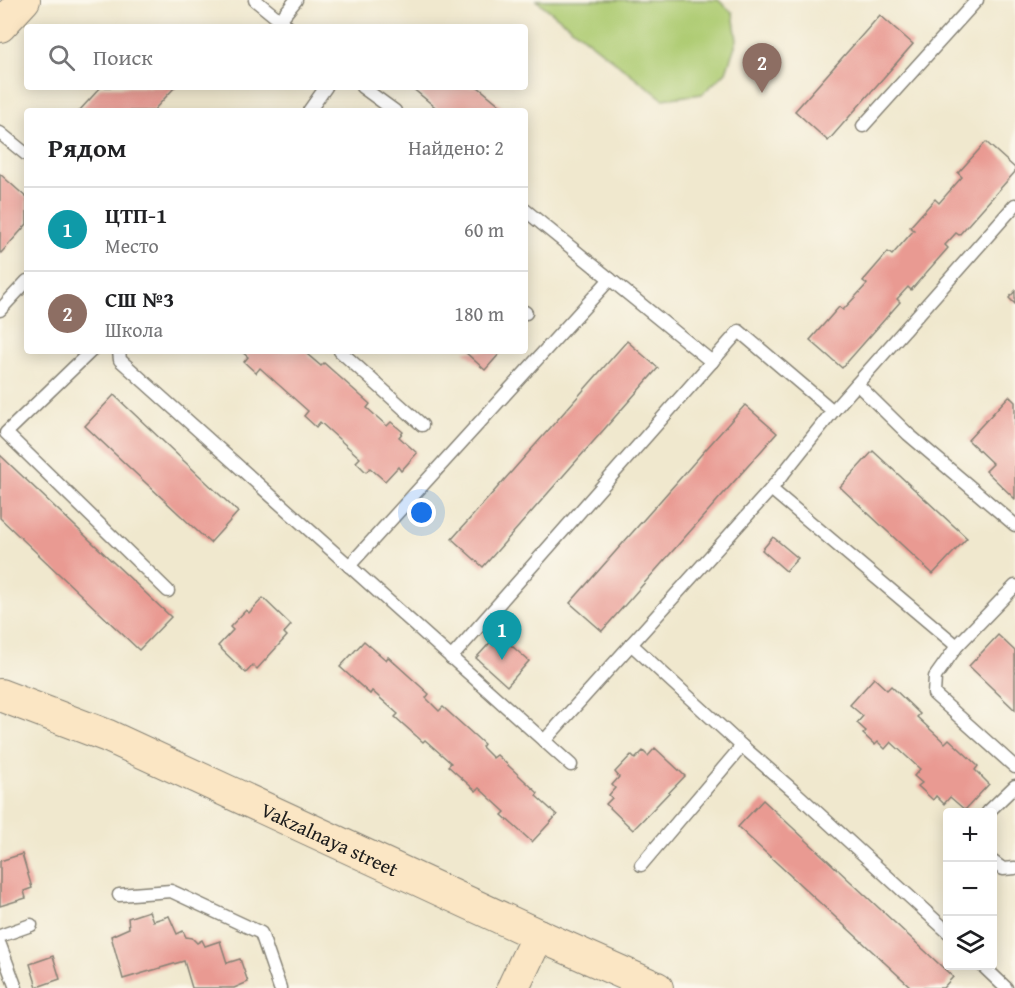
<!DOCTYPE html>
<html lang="ru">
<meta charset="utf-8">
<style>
:root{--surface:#fff;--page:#f6f6f6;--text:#202124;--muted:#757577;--line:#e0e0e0;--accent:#ea580c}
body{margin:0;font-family:"Gentium Book Plus",serif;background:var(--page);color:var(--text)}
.controls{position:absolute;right:18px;bottom:18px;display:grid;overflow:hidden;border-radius:6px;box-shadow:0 3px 15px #0003}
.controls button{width:54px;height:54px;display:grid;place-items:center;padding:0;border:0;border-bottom:2px solid var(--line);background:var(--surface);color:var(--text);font:30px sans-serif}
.you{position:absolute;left:422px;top:513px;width:21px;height:21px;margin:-15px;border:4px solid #fff;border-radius:50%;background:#1a73e8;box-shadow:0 0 0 9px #1a73e833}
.badge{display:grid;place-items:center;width:39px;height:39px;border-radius:50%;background:var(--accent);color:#fff;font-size:20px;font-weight:700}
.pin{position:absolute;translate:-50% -50px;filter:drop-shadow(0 2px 3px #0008)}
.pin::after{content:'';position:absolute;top:32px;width:21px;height:18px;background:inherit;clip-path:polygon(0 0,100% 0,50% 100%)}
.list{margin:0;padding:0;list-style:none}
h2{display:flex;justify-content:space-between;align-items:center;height:78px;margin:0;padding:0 24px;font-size:26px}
h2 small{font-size:20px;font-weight:400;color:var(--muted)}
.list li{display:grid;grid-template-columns:39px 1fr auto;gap:18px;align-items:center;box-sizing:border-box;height:84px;padding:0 24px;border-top:2px solid var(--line)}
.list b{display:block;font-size:22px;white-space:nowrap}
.list p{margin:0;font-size:20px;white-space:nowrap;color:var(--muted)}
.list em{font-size:20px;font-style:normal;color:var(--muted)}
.icon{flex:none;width:33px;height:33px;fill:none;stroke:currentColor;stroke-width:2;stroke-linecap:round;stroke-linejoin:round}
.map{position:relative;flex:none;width:1015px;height:988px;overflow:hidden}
.search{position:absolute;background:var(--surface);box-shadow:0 3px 15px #0003;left:24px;top:24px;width:504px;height:66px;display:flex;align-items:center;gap:15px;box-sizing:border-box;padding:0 21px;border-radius:6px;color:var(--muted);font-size:22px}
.panel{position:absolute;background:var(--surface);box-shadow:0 3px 15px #0003;left:24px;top:108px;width:504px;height:246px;border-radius:6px}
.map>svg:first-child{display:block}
</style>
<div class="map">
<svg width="1015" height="988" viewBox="0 0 1015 988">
<rect width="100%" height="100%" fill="#fbf7ec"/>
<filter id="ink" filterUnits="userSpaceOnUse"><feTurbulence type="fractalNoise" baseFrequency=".0167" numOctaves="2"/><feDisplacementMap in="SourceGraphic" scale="12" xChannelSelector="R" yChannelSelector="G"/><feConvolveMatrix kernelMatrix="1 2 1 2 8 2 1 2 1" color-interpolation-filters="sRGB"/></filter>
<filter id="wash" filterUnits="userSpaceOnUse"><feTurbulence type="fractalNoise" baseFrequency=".008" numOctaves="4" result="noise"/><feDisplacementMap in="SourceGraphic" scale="24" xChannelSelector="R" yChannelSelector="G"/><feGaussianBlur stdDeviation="1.35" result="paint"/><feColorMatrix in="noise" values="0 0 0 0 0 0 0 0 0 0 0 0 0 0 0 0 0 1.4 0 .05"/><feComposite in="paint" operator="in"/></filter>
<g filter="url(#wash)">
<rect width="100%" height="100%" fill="#f0e8ce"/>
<path fill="#afcc73" stroke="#667448" stroke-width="1.5" d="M536 0H718L733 13 737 40 726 72 702 94 663 99Z"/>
<g id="blocks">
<g fill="#e99a92">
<path d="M880 15 913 44 828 141 795 111Z"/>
<path d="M101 87H175L153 111H79Z"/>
<path d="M411 87H478L507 111H440Z"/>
<path d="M986 142 1015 168V172L959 235 956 233 945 245 948 248 911 290 908 287 897 299 900 302 842 368 810 340 839 307 843 310 867 284 863 281 888 252 892 255 914 230 910 227 935 199 939 203 962 177 958 173Z"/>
<path d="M0 174 27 198V224L0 254Z"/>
<path d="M1015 291V304L1009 298Z"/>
<path d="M627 341 658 368 483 567 452 539Z"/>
<path d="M241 351H309L307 354 321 366 324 363 370 404 367 408 387 426 391 422 403 432 399 437 417 453 401 471 398 467 385 481 370 468 366 472 356 462 360 458 320 422 316 427 304 416 308 411 260 368 256 373 244 362 248 357Z"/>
<path d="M464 351H502L485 370Z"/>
<path d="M114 395 238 512 210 543 85 426Z"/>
<path d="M1009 396 1015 402V499L986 471 993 464 968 440Z"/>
<path d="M745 405 777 433 602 631 570 603Z"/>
<path d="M873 451 967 538 933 574 840 487Z"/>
<path d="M0 455 171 617 139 650 0 518Z"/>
<path d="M773 537 798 558 786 571 762 550Z"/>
<path d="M263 598 291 625 284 633 287 636 257 669 253 665 246 673 218 646 233 630 230 627 246 610 249 613Z"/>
<path d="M498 634 529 661 507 686 476 658Z"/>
<path d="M998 635 1015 651V710L969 666Z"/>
<path d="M364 641 386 660 388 657 429 694 426 698 439 711 443 707 484 744 482 747 493 758 497 755 538 793 536 796 557 815 532 842 502 815 505 812 479 788 476 791 448 766 451 763 425 740 423 742 395 717 398 714 372 691 370 694 340 667Z"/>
<path d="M874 678 887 690 891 686 920 714 917 717 945 743 949 739 978 766 975 770 989 784 965 810 950 797 944 804 936 796 933 800 918 786 922 783 914 776 920 769 891 742 885 749 878 742 875 745 863 734 866 731 857 723 863 716 850 705Z"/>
<path d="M655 748 685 776 633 830 606 804 612 798 609 795 615 788 612 785 619 777 615 772 631 755 635 759 643 751 648 756Z"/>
<path d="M763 800 953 977 943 988H912L738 827Z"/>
<path d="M22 854 32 888 24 891 26 898 0 906V861Z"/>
<path d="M149 911 153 921 169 916 177 934 183 931 186 937 192 938 197 943 202 940 205 946 220 941 227 963 240 959 248 982 234 988H192L184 961 123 979 111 936 129 928 128 918Z"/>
<path d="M53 956 60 979 37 987 30 964Z"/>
</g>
</g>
</g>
<g filter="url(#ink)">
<use href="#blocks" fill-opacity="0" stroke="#868275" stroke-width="1.5"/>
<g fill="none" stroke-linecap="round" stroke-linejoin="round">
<g stroke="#868275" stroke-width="15">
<g id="lane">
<path d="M255 0 288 27"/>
<path d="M280 20 296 0"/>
<path d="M362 87 395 111"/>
<path d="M309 111 326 87"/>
<path d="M863 126 977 0"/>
<path d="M0 133 27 155"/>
<path d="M525 210 712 362"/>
<path d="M0 310 27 281"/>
<path d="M525 312 526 313"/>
<path d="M91 351 6 433 168 591"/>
<path d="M119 351 120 360 571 765"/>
<path d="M340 351 422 425"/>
<path d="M857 384 908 434 1015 525"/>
<path d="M833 411 1015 205"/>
<path d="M771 489 957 646"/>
<path d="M349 566 610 279"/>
<path d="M1015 586 957 646 935 677 934 694 1015 767"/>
<path d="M631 644 742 746 795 792 948 932"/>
<path d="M451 658 739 331 833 411 771 489 544 741"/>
<path d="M988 812 1015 786"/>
<path d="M992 861 1003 869 1015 868"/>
<path d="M641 865 742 746"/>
<path d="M119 895 171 891 261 933 280 988"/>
<path d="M0 936 31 925"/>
<path d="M0 945 16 988"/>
<path d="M983 966 1006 988"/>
</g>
</g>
<g stroke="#868275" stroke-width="34">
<g id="secondary">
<path d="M0 26 24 0"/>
<path id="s1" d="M0 695 108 736 538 935 657 988"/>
<path d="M513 988 538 935"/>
</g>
</g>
<use href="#lane" stroke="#fff" stroke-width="12"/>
<use href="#secondary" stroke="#fbe6c4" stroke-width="32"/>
</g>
</g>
<g text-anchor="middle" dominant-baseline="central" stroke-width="5" stroke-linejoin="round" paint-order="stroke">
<g font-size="20" fill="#1c1c1c" stroke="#fbf7ec">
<text stroke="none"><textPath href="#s1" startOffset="360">Vakzalnaya street</textPath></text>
</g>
</g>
</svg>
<div class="controls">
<button>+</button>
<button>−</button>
<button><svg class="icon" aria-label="layers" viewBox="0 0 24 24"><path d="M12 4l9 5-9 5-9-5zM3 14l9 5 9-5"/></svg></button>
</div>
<div class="you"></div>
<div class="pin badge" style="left:502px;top:660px;background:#0f9aa8">1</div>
<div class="pin badge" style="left:762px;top:93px;background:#8d6e63">2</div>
<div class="search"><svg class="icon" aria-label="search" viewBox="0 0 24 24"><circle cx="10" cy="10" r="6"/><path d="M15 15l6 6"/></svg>Поиск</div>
<section class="panel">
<h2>Рядом<small>Найдено: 2</small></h2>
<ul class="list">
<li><span class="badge" style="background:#0f9aa8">1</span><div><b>ЦТП-1</b><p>Место</p></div><em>60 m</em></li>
<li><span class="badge" style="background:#8d6e63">2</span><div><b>СШ №3</b><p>Школа</p></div><em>180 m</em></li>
</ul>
</section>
</div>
